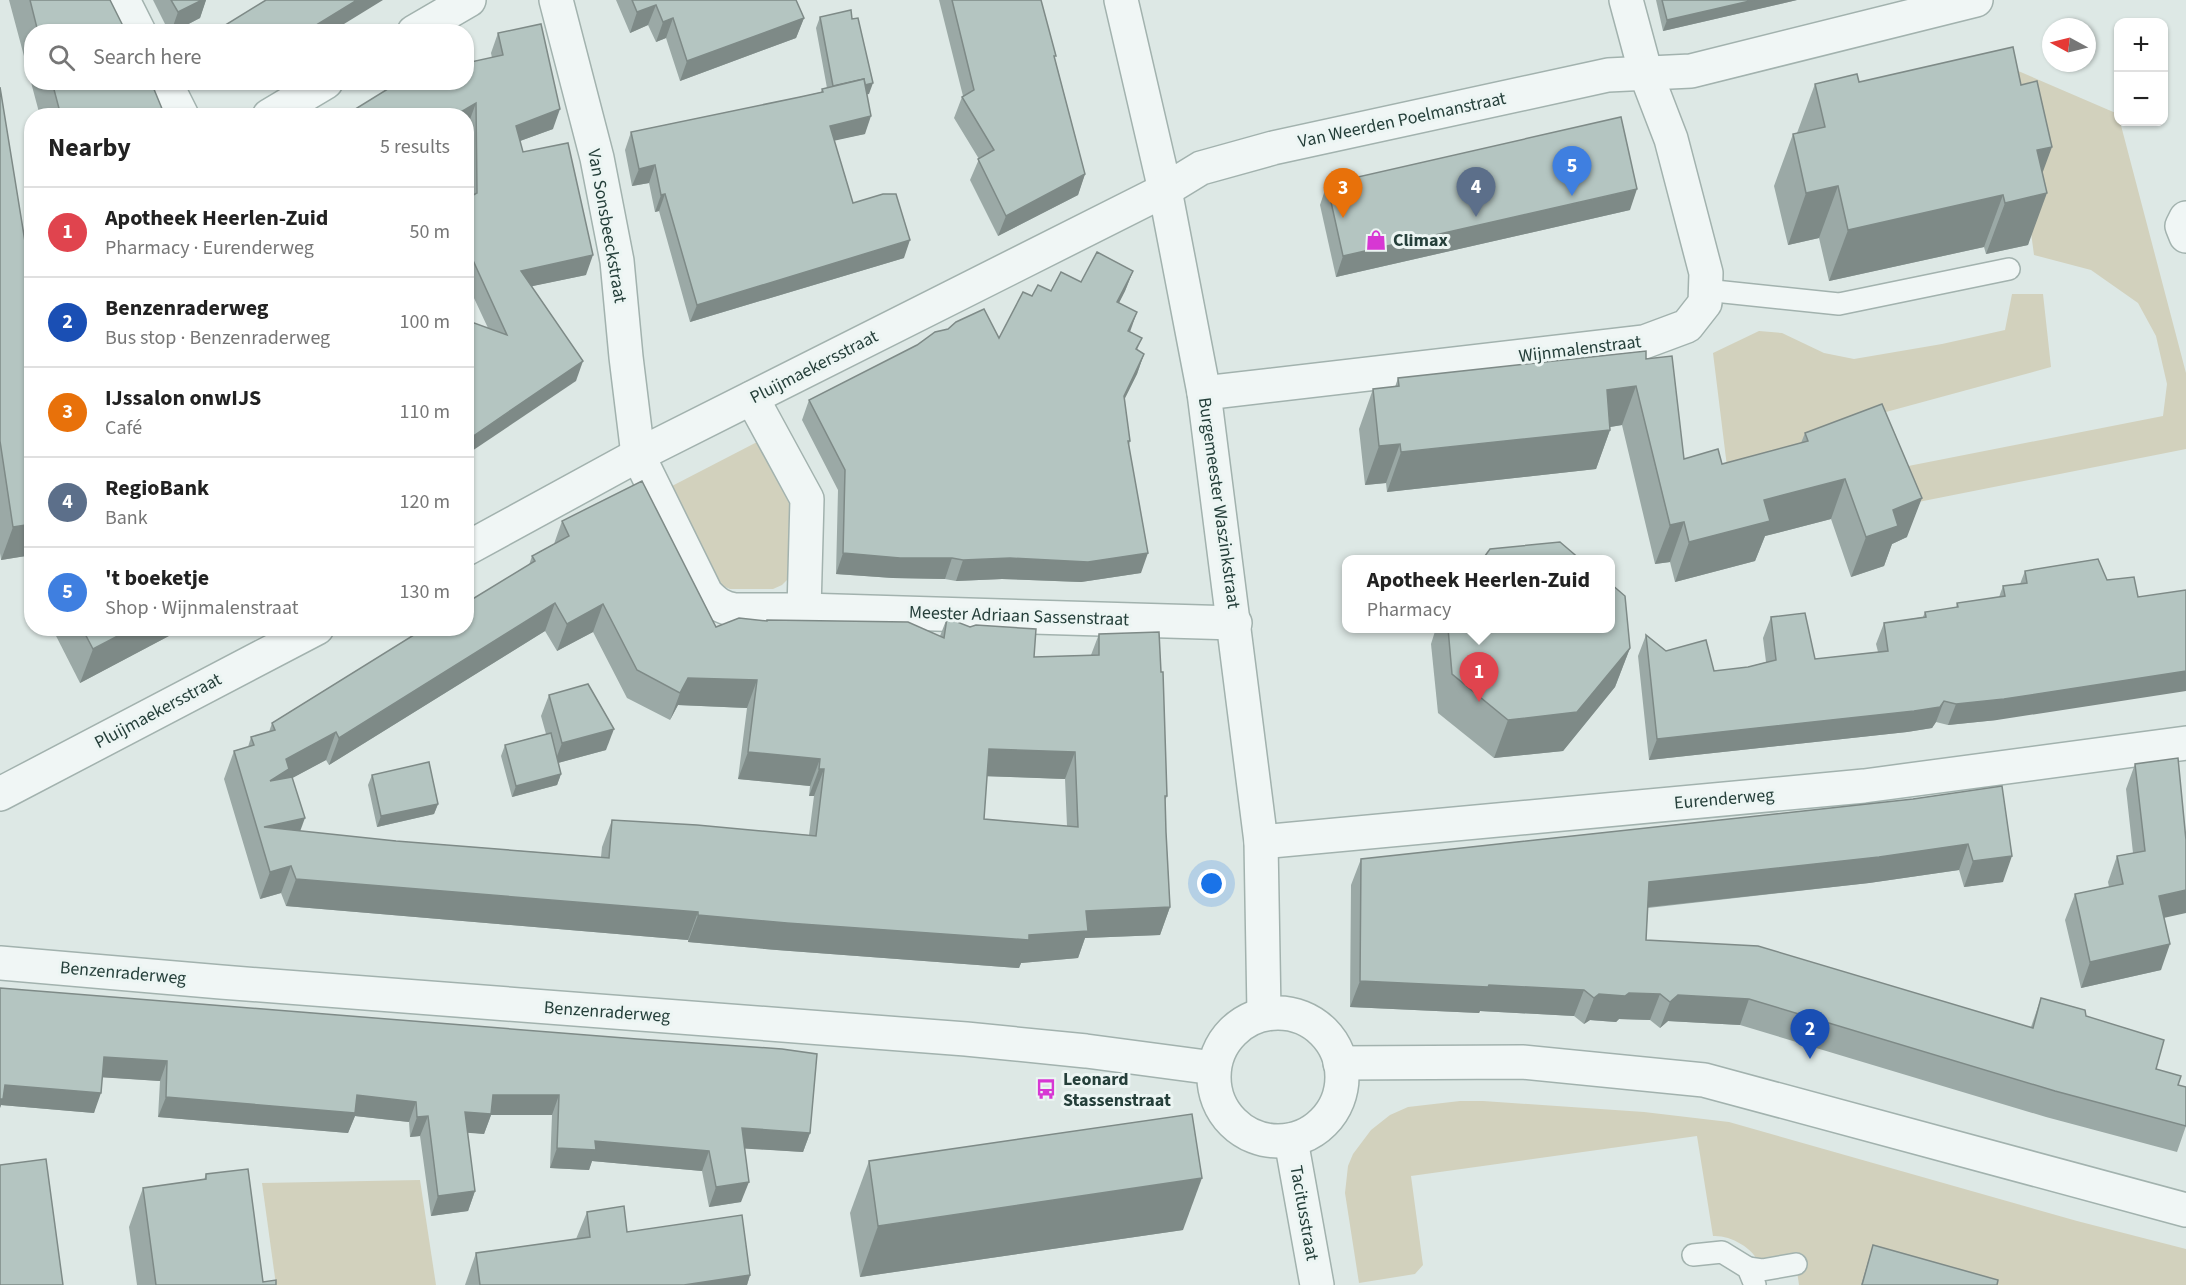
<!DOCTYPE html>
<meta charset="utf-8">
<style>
:root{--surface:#fff;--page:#f6f6f6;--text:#222;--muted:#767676;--line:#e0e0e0;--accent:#1a73e8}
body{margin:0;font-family:"Source Sans 3",sans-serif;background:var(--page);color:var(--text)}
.controls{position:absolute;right:18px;top:18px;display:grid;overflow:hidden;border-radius:12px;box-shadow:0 2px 4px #0004}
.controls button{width:54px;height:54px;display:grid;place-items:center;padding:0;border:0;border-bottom:2px solid var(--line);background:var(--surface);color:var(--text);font:30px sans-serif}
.compass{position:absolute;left:2042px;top:18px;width:54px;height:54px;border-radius:50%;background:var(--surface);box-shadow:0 2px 4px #0004;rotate:277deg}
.you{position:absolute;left:1212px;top:884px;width:21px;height:21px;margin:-15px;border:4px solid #fff;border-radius:50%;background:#1a73e8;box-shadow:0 0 0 9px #1a73e833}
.badge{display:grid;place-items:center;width:39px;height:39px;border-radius:50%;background:var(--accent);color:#fff;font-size:20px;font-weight:700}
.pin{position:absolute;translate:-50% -50px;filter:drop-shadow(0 2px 3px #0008)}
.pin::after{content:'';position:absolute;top:32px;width:21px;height:18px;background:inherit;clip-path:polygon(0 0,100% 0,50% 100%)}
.popup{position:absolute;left:1342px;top:555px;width:273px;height:78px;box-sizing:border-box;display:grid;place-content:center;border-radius:12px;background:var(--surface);filter:drop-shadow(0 2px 4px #0005);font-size:20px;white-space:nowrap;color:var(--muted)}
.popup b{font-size:22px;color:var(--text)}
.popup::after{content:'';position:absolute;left:50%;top:100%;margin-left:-12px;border:12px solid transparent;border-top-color:var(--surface)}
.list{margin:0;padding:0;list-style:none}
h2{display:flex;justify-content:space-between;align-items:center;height:78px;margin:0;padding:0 24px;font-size:26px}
h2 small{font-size:20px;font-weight:400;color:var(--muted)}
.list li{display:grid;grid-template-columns:39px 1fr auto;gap:18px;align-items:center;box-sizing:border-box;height:90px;padding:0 24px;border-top:2px solid var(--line)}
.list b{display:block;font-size:22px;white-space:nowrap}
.list p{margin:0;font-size:20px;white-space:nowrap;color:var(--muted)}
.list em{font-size:20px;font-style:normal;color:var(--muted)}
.icon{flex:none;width:33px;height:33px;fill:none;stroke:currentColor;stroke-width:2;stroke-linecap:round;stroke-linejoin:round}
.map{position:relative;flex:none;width:2186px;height:1285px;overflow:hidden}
.search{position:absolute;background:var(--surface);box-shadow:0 2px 4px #0004;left:24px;top:24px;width:450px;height:66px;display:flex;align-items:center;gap:15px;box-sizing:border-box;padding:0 21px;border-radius:24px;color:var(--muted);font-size:22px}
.panel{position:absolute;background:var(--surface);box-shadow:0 2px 4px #0004;left:24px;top:108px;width:450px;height:528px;border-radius:24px}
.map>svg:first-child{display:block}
</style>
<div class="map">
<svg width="2186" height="1285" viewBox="0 0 2186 1285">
<rect width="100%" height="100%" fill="#dde8e5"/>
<g fill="#d2d1bd">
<path d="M2009 67 2118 114 2186 373V449L1893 507 1730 491 1713 353 1759 331 1782 333 1824 353 1854 359 1942 344 2005 330 2012 294H2043L2051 367 1886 412 1882 422 1888 470 2163 416 2167 384 2156 336 2138 303 2091 270 2034 255Z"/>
<path d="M759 441 790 500 788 579 782 585 773 589H730L723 586 717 578 672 486Z"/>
<path d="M1460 1101H1483L1644 1112 1729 1122 2077 1221 2186 1249V1285H1799L1796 1264H1760C1752 1247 1730 1235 1713 1236L1697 1136 1411 1176 1423 1265 1415 1274 1359 1283 1345 1193 1348 1166 1353 1154 1371 1130 1390 1115 1408 1107Z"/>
<path d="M420 1180 436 1285H276L262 1183Z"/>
</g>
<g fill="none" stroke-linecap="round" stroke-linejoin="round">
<g stroke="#a2b2ae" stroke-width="24">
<g id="service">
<path d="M1705 290 1839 304 2009 269"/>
<path d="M1693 1255 1722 1252 1748 1268 1755 1285"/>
<path d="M1748 1268 1762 1270 1796 1264"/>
</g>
</g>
<g stroke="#a2b2ae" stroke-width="36">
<g id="minor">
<path d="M123 0 139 32"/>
<path d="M556 0 597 158 617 261 626 357 638 455 706 593C715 603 722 608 735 610H804L1235 623"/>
<path d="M1121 0 1165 190 1204 393 1261 842 1264 1013"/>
<path d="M414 32 469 0"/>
<path d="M165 82 182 116"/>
<path d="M269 116 326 82"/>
<path d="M2186 218 2182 226 2186 236"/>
<path d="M1204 393 1644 342 1687 326 1705 303 1706 273 1671 139 1646 74 1626 0"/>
<path d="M752 398 807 499 804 610"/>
<path d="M466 549 638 455 1165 190 1201 168 1273 148 1608 75 1691 71 1976 0"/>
<path d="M0 794 317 628"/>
<path d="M1261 842 1864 786 2186 743"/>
<path d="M0 963 221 982 966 1039 1086 1051 1214 1068"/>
<circle cx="1278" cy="1077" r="64"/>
<path d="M1340 1063 1522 1062 1704 1080 2186 1210"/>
<path d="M1291 1140 1317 1285"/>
</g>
</g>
<use href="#service" stroke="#f0f6f5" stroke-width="21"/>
<use href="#minor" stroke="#f0f6f5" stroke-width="33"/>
</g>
<g fill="#9ba9a6" fill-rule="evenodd">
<path d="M9 0H110L126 32H32V82H151L165 116H40Z"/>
<path d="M153 0H206L200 18 173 32H169Z"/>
<path d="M616 0H796L804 18 796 38 680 81 666 38 656 42 648 25 630 33Z"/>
<path d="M939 0H1041L1055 59 1085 174 1078 195 998 236 970 180 979 159 954 118 962 97 963 96Z"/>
<path d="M1656 0H1797L1663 31Z"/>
<path d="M820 17 869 94H867L865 134 834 140 853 203 904 258 690 322 659 211 655 212 649 183 632 186 625 150 631 132 800 97 821 92 822 89 827 88 816 28Z"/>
<path d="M498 33 553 129 520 141 523 152 586 275 532 286 576 381 488 328 466 281V199L470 197 469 122 466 124V116L492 58 491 53Z"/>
<path d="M236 82H247L239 87Z"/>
<path d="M1859 82 2042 173 2028 245 1986 254 1984 247 1829 281 1819 238 1788 245 1774 186 1793 134 1797 133 1815 84Z"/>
<path d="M0 87 32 285V555L1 560 0 553Z"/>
<path d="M1327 184 1630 210 1336 277 1320 205Z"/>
<path d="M1133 271 1125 291 1119 303 1130 332 1142 338 1137 350 1144 354 1137 374 1124 400 1130 441 1129 445 1141 573 1081 582 1002 579 956 581 945 579 893 578 836 574 838 490 802 420 809 400 999 338 1032 296 1081 282Z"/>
<path d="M1646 359 1684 459 1722 464 1801 443 1805 433 1907 537 1892 544 1884 566 1851 577 1831 519 1765 536 1755 561 1675 582 1670 562 1655 564 1622 425 1610 427V430L1596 469 1387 492 1386 483 1365 485 1359 429 1373 389 1395 387 1398 378Z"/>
<path d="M562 521 716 627 767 621 940 636 947 618 1034 657 1091 655 1099 634 1161 672 1167 796 1165 801 1166 832 1170 907 1160 935 1085 938 1078 958 1021 963 1019 968 777 950 688 942V940L286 906 281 893 260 899 224 779 234 751 248 747 251 737 269 732 272 723 529 565 532 556 554 544ZM545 631 557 651 593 632 627 698 670 720 678 705 747 708 738 779 810 786 809 796H814L809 835 612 820 602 847 601 857 396 841 300 831 292 778 326 760 329 765ZM987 776 1065 779 1067 826 984 819Z"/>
<path d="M2098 559 1997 720 1948 725 1936 722 1932 728 1907 732 1649 760 1638 656 1646 635 1666 651 1714 671 1748 667 1766 662 1763 638 1771 617 1815 659 1878 652 1876 644 1884 623 1923 617 1925 612 1956 608 1957 603 1999 597 2003 586 2020 584 2025 571Z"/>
<path d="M52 628H184L80 683Z"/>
<path d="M1436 628H1611L1630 648 1615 687 1563 751 1494 758 1438 713 1431 644Z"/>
<path d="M549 695 606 750 558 763 561 774 557 785 512 797 501 756 505 745 546 734 541 716Z"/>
<path d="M2135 764 2164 918 2161 970 2081 988 2065 920 2075 894 2109 887 2108 882 2117 856 2133 853 2126 789Z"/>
<path d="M372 775 438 804 434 814 377 827 368 785Z"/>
<path d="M2002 786 2003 882 1964 887 1959 870 1869 883 1648 908 1646 940 2031 1027 2041 998 2086 1016 2156 1069 2178 1085 2186 1126 2177 1152 2046 1117 1740 1025 1668 1021 1660 1028 1650 1020 1619 1019 1616 1022 1590 1020 1584 1024 1574 1016 1480 1011 1479 1013 1350 1007 1351 885 1361 859 1913 799Z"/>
<path d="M0 988 810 1133 803 1152 744 1148 741 1202 709 1207 702 1171 592 1161 589 1170 550 1168 552 1115H491L484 1134 467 1132 475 1191 468 1211 431 1216 420 1136 410 1137 409 1122 355 1116 348 1133 158 1117 160 1081 102 1077 94 1113 1 1105 0 1108Z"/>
<path d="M869 1161 1183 1230 860 1277 850 1213Z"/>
<path d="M206 1174 263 1282 276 1285H137L129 1227 143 1188 204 1180Z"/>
<path d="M587 1212 627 1232 750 1275 747 1285H465L476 1253 576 1239Z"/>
<path d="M1873 1245 1997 1285H1861Z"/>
</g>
<g fill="#7e8a87">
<path d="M202 0H206L200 18 173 32H171L178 12Z"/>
<path d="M357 0H383L331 32H305Z"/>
<path d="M1754 0H1797L1663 31 1667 20Z"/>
<path d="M656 5 648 25 630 33 637 12Z"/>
<path d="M673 18 666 38 656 42 663 22Z"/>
<path d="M804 18 796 38 680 81 687 61Z"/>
<path d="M241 82H247L239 87Z"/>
<path d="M873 83 869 94 830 102 834 91Z"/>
<path d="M476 103 469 122 466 124V116H454Z"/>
<path d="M560 109 553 129 509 145 516 126Z"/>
<path d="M871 116 865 134 824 143 830 126Z"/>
<path d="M2052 147 2034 196 2047 193 2028 245 1986 254 2005 203 2037 150Z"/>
<path d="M655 165 649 183 632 186 639 169Z"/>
<path d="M1085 174 1078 195 998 236 1006 216Z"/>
<path d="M1838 186 1819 238 1788 245 1806 193Z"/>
<path d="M1637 189 1630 210 1336 277 1343 256Z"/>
<path d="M665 194 659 211 655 212 661 195Z"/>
<path d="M2003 195 1984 247 1829 281 1848 230Z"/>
<path d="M910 240 904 258 690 322 697 305Z"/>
<path d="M593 255 586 275 514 290 521 271Z"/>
<path d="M1133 271 1125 291 1109 322 1117 302Z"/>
<path d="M1137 312 1130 332 1128 331Z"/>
<path d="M1144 354 1137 374 1116 416 1124 396Z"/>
<path d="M583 361 576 381 466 455V441Z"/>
<path d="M1636 386 1622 425 1592 430 1607 390Z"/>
<path d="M1610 430 1596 469 1387 492 1401 452Z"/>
<path d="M1400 444 1386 483 1365 485 1379 446Z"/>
<path d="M1845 479 1831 519 1765 536 1755 561 1675 582 1689 542 1764 500Z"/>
<path d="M1922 498 1907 537 1892 544 1884 566 1851 577 1866 537 1893 510Z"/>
<path d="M1684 522 1670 562 1655 564 1670 525Z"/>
<path d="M32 524V555L1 560 13 527Z"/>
<path d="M843 553 952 558 945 579 893 578 836 574Z"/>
<path d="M1148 553 1141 573 1081 582 1002 579 956 581 963 560Z"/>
<path d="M555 603 545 631 329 765 339 738Z"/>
<path d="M603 604 593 632 557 651 567 624Z"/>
<path d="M133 628H184L80 683 93 649Z"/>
<path d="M1630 648 1615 687 1563 751 1494 758 1508 720Z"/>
<path d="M2186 671V691L1997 720 1948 725 1956 704Z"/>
<path d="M688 678 757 680 747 708 678 705 670 720 680 693Z"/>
<path d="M1944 701 1936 722 1932 728 1907 732 1649 760 1657 739Z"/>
<path d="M614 729 606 750 554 764 562 743Z"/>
<path d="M336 732 326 760 285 782 270 781 286 759Z"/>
<path d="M989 749 1075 752 1065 779 979 776Z"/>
<path d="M748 752 820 759 810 786 738 779Z"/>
<path d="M819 769H824L814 796H809Z"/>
<path d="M561 774 557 785 512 797 516 786Z"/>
<path d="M438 804 434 814 377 827 381 816Z"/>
<path d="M305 818 295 845 264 827Z"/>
<path d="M1968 844 1959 870 1869 883 1640 908 1649 882Z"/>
<path d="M2012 856 2003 882 1964 887 1973 861Z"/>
<path d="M291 866 281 893 260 899 270 872Z"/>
<path d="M296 879 698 912 688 940 286 906Z"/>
<path d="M2186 890V913L2150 921 2159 896Z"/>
<path d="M1170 907 1160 935 1085 938 1078 958 1021 963 1019 968 777 950 688 942 698 915 1029 935 1086 911Z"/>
<path d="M2170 944 2161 970 2081 988 2090 962Z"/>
<path d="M1360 981 1489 985 1584 990 1574 1016 1480 1011 1479 1013 1350 1007Z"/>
<path d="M1629 993 1660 994 1650 1020 1619 1019 1616 1022 1590 1020 1584 1024 1594 998 1599 994Z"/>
<path d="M1678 995 1749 999 1740 1025 1668 1021 1660 1028 1670 1002Z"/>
<path d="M104 1057 167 1061 160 1081 97 1077Z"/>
<path d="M5 1085 101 1093 94 1113 1 1105 0 1108V1097Z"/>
<path d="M357 1095 416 1102 409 1122 355 1116 348 1133 158 1117 166 1097Z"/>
<path d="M493 1095H559L552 1115H491L484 1134 457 1132 465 1112Z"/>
<path d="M428 1116 420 1136 410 1137 417 1117Z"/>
<path d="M742 1128 810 1133 803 1152 735 1148Z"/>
<path d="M595 1141 709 1151 702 1171 592 1161 589 1170 550 1168 557 1148Z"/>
<path d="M1202 1178 1183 1230 860 1277 878 1226Z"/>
<path d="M749 1182 741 1202 709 1207 716 1187Z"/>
<path d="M475 1191 468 1211 431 1216 438 1196Z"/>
<path d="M750 1275 747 1285H684Z"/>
</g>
<g fill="#b4c5c1" stroke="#7e8a87" stroke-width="1.5" fill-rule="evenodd">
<path d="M30 0H110L126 32H38Z"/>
<path d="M171 0H202L178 12Z"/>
<path d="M266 0H357L305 32H214Z"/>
<path d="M632 0H796L804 18 687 61 673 18 663 22 656 5 637 12Z"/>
<path d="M952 0H1041L1056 56H1054L1085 174 1006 216 978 159 994 150 962 97 974 90Z"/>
<path d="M1662 0H1754L1667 20Z"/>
<path d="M851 10 852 19 858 18 873 83 865 85 864 79 833 86 820 17Z"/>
<path d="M541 24 560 109 516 126 523 152 568 143 593 255 521 271 583 361 466 441V320L507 335 466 245V199L477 193 476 103 454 116H344L399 82H466V63L503 55 498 33Z"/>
<path d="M2013 47 2021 85 2037 81 2052 147 2037 150 2047 193 2005 203 2003 195 1848 230 1838 186 1806 193 1793 134 1825 127 1815 84 1857 74 1859 82Z"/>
<path d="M864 79 871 116 830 126 853 203 883 194H896L910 240 697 305 665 194 661 195 655 165 639 169 631 132 800 97 823 92 822 89Z"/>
<path d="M52 82H151L165 116H61Z"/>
<path d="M0 87 32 285V524L13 527 0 441Z"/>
<path d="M1621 117 1637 189 1343 256 1327 184Z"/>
<path d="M1097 252 1133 271 1117 302 1137 312 1128 331 1142 338 1136 349 1144 354 1124 396 1130 441H1128L1148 553 1088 562 1010 558 963 560 952 558H900L843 553 845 470 809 400 917 345 935 332 948 329 956 322 984 309 999 338 1023 292 1032 296 1038 285 1051 291 1061 272 1081 282Z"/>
<path d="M1646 351V359L1672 356 1684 459 1718 449 1722 464 1808 441 1805 433 1882 404 1922 498 1893 510 1898 526 1866 537 1845 479 1764 500 1770 521 1689 542 1684 522 1670 525 1636 386 1607 390 1610 430 1401 452 1400 444 1379 446 1373 389 1399 386 1398 378Z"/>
<path d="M642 481 716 627 739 618 767 621V620L908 622 944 638 947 618 970 627 976 625 1036 629 1034 657 1099 655V634L1159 632 1161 672H1163L1167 796H1165L1166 832 1170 907 1086 911 1088 931 1029 935V940L787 923 698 915V912L296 879 291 866 270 872 234 751 254 745 251 737 275 730 272 723 425 628H466V603L535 561 532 556 569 536 562 521ZM555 603 567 624 603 604 637 670 680 693 688 678 757 680 748 752 820 759 819 769H824L816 836 697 825 612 820 609 858 396 841 264 827 305 818 292 777 270 781 289 769 286 759 336 732 339 738ZM989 749 1075 752 1078 827 984 819Z"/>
<path d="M1560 542 1581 560H1482L1490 549Z"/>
<path d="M2098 559 2107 580 2134 577 2138 597 2186 590V671L2004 699 1956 704 1944 701 1940 707 1914 711 1657 739 1646 635 1666 651 1706 640 1714 671 1748 667 1776 660 1771 617 1805 613 1815 659 1888 651 1884 623 1926 617 1925 612 1958 607 1957 603 2005 596 2003 586 2027 583 2025 571Z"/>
<path d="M1611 584 1625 596 1630 648 1577 712 1508 720 1452 674 1448 628H1611Z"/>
<path d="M82 628H133L93 649Z"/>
<path d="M588 684 614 729 562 743 549 695Z"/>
<path d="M551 733 561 774 516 786 505 745Z"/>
<path d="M2178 758 2186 840V890L2159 896 2170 944 2090 962 2075 894 2123 884 2117 856 2145 851 2135 764Z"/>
<path d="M429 762 438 804 381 816 372 775Z"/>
<path d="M2002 786 2012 856 1973 861 1968 844 1879 857 1649 882 1646 940 1758 946 2033 1028 2041 998 2085 1010 2086 1016 2164 1040 2156 1069 2181 1076 2178 1085 2186 1087V1126L2055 1091 1749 999 1678 995 1670 1002 1660 994 1629 993 1625 996 1599 994 1594 998 1584 990 1489 985 1488 987 1360 981 1361 859 1913 799Z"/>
<path d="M0 988 637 1039 782 1049 817 1054 810 1133 742 1128 749 1182 716 1187 709 1151 595 1141 596 1150 557 1148 559 1095H493L491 1114 465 1112 475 1191 438 1196 428 1116 417 1117 416 1102 357 1095 355 1113 166 1097 167 1061 104 1057 101 1093 5 1085 3 1099H0Z"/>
<path d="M1192 1114 1202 1178 878 1226 869 1161Z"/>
<path d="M46 1159 63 1285H0V1165Z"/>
<path d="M248 1169 263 1282 276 1280V1285H156L143 1188 206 1179V1174Z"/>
<path d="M624 1206 627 1232 742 1215 750 1275 684 1285H480L476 1253 590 1237 587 1212Z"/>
<path d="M1873 1245 1998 1280 1997 1285H1862Z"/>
</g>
<defs>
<g id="shop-bare" transform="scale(1.62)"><path d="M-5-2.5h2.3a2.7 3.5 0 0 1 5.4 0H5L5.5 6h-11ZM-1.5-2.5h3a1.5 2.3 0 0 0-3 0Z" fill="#d737d3" stroke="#ecf5f3" stroke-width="2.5" paint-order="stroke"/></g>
<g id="bus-bare" transform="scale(1.62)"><path d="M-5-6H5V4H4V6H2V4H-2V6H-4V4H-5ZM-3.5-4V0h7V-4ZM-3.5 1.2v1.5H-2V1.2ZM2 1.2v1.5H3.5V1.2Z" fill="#d737d3" stroke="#ecf5f3" stroke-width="2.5" paint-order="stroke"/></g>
</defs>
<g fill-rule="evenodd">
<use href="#shop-bare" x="1376" y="240"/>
<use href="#bus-bare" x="1046" y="1089"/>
</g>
<g text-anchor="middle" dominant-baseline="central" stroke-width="6" stroke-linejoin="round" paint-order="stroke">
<g font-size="18" fill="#253f3a" stroke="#ecf5f3">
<text transform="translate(1402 120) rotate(-12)">Van Weerden Poelmanstraat</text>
<text transform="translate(607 226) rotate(80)">Van Sonsbeeckstraat</text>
<text transform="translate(1580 349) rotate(-7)">Wijnmalenstraat</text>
<text transform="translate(814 367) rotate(-27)">Pluijmaekersstraat</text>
<text transform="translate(1219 503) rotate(82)">Burgemeester Waszinkstraat</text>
<text transform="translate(1019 616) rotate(2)">Meester Adriaan Sassenstraat</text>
<text transform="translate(158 711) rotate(-28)">Pluijmaekersstraat</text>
<text transform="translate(1724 799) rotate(-5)">Eurenderweg</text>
<text transform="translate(123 973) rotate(5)">Benzenraderweg</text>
<text transform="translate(607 1012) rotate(4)">Benzenraderweg</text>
<text transform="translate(1304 1213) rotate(80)">Tacitusstraat</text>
</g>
<g font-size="18" font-weight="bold" fill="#253f3a" stroke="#ecf5f3" text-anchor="start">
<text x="1393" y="240">Climax</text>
<text x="1063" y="1079">Leonard<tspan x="1063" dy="21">Stassenstraat</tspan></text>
</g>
</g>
</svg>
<div class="controls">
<button>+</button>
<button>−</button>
</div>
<svg class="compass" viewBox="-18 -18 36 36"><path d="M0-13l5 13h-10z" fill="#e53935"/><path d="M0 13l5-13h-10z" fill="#767676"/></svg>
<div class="you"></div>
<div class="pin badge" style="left:1479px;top:702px;background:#e0444e">1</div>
<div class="popup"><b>Apotheek Heerlen-Zuid</b>Pharmacy</div>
<div class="pin badge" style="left:1810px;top:1059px;background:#1a4fb4">2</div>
<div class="pin badge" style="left:1343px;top:218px;background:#e8710a">3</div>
<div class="pin badge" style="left:1476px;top:217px;background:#5c6f8a">4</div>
<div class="pin badge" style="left:1572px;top:196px;background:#3f7fe0">5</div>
<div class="search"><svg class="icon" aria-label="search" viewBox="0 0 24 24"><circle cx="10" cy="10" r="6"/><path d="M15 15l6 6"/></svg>Search here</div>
<section class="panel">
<h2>Nearby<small>5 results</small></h2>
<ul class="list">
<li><span class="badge" style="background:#e0444e">1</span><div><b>Apotheek Heerlen-Zuid</b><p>Pharmacy · Eurenderweg</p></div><em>50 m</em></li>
<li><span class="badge" style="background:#1a4fb4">2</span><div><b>Benzenraderweg</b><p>Bus stop · Benzenraderweg</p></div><em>100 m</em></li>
<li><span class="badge" style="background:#e8710a">3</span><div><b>IJssalon onwIJS</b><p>Café</p></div><em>110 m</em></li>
<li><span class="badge" style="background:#5c6f8a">4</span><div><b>RegioBank</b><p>Bank</p></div><em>120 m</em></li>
<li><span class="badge" style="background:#3f7fe0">5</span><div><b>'t boeketje</b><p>Shop · Wijnmalenstraat</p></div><em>130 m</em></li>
</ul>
</section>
</div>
